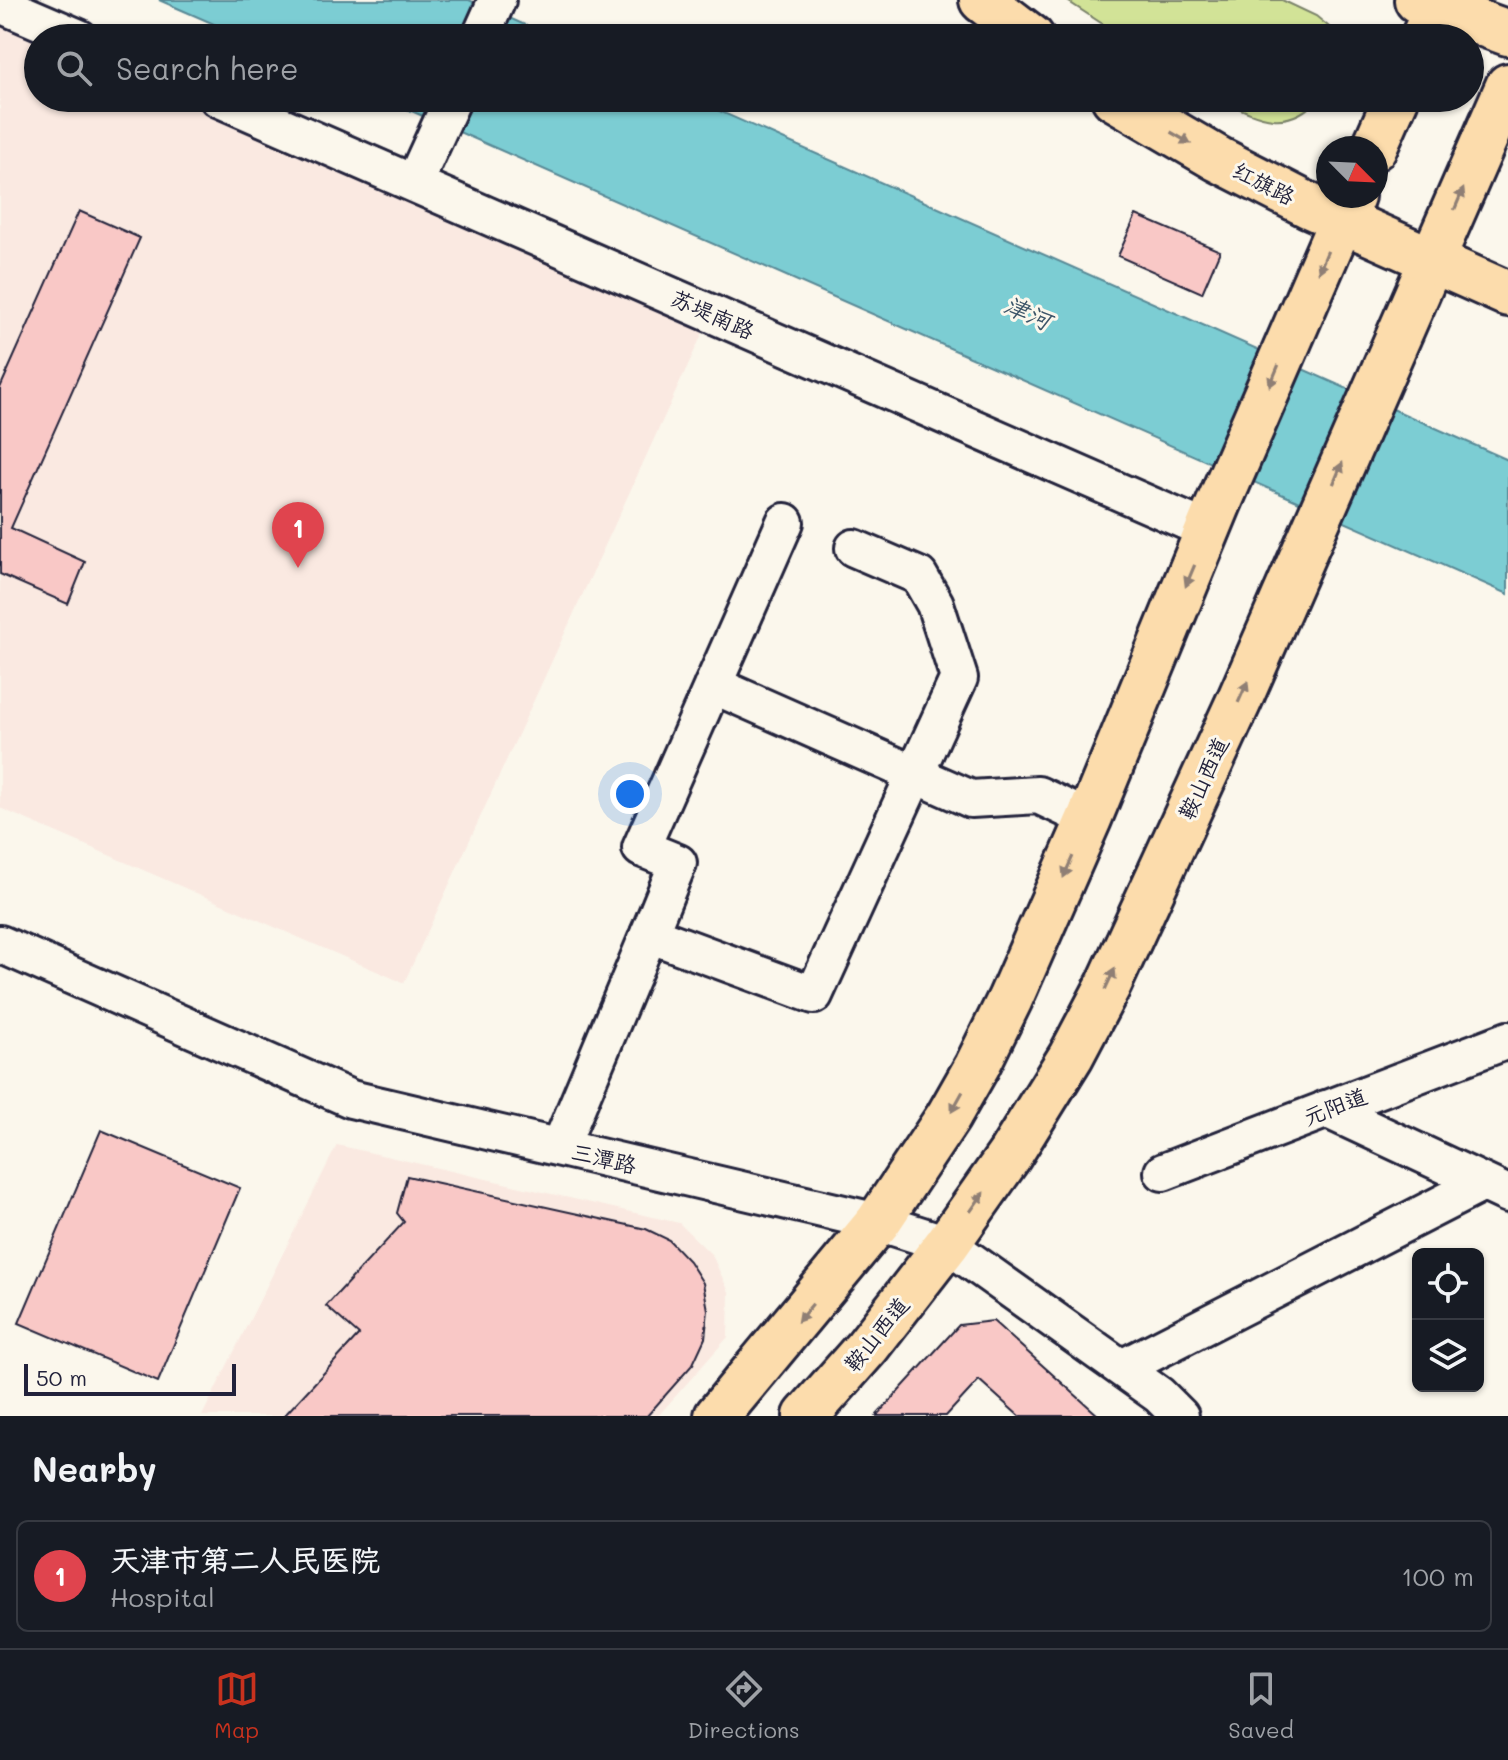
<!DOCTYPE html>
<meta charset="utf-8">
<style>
:root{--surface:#171b24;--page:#20242c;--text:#f1f3f6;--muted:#9ea1a6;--line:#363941;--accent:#c8321e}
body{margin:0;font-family:Mali,"LXGW WenKai TC",sans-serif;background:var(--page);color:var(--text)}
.controls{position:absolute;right:24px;bottom:24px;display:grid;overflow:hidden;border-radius:12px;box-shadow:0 2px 6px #0004}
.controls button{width:72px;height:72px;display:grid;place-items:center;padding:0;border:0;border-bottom:2px solid var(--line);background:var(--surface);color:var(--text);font:40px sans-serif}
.compass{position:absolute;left:1316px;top:136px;width:72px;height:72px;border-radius:50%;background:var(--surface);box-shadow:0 2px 6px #0004;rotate:114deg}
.scale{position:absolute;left:24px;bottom:20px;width:212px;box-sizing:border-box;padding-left:8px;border:4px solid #22223b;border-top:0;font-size:22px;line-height:28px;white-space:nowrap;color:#22223b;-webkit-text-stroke:6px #fbf7ec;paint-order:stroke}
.you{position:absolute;left:630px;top:794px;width:28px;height:28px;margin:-20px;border:6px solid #fff;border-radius:50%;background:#1a73e8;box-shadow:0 0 0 12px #1a73e833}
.badge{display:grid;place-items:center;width:52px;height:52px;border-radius:50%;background:var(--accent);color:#fff;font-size:26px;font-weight:700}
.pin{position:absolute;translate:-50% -66px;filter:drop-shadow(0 2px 4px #0008)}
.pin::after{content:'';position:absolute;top:42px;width:28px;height:24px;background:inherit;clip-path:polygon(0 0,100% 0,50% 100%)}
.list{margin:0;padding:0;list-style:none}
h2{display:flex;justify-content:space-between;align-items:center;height:104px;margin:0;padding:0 32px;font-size:34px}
h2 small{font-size:26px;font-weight:400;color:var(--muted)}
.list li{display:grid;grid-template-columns:52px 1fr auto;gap:24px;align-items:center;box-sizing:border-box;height:112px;margin:0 16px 16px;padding:0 16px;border:2px solid var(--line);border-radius:12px}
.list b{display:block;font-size:30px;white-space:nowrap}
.list p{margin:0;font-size:26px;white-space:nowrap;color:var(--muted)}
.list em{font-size:26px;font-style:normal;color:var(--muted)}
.icon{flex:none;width:44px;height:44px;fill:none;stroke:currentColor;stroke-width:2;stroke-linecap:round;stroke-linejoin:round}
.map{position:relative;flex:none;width:1508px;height:1416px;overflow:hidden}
.search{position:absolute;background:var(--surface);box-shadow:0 2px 6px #0004;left:24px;right:24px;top:24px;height:88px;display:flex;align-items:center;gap:20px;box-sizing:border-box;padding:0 28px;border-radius:44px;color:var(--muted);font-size:30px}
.sheet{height:232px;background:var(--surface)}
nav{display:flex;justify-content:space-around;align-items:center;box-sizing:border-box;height:112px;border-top:2px solid var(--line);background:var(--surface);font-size:22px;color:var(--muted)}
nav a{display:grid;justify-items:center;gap:4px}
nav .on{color:var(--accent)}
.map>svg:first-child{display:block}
</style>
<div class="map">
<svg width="1508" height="1416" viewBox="0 0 1508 1416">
<rect width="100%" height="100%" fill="#fbf7ec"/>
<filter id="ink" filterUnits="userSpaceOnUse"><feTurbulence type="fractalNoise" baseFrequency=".0125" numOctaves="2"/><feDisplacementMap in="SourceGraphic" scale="16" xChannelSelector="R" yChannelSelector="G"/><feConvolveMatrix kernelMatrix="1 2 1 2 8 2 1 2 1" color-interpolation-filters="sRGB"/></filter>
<g filter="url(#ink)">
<g fill="#fae9e1">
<path d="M0 20 38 38V98H178L705 328 404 983 0 808Z"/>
<path d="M337 1145 679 1223 712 1255 729 1292 728 1337 658 1416H202Z"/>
</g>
<g fill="#d2e397" stroke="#7a8269" stroke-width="2">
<path d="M1066 0H1282L1316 16 1334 31 1335 38H1124Z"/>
<path d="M1218 98H1319C1286 135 1255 116 1218 98Z"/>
</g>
<g fill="#7ccdd3" stroke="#588996" stroke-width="2">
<path d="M159 0H469L554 38H246Z"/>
<path d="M382 98H690L1508 460V594Z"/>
</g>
<g fill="#f9c8c6" stroke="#22223b" stroke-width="2">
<path d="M79 211 140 238 11 528 85 562 68 604 0 574V388Z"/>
<path d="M1136 215 1220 251 1202 293 1118 256Z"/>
<path d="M101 1130 240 1188 158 1382 19 1323Z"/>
<path d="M407 1176 646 1229 669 1240 689 1261 703 1283 708 1310 705 1338 693 1364 647 1416H284L359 1335 326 1306 404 1222 397 1213Z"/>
<path d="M993 1321 1099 1416H1019L979 1380 946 1416H876L959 1325Z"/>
</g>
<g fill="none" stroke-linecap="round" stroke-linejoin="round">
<g stroke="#22223b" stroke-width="42">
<g id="minor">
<path d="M0 4 79 38"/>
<path d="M480 38 497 0"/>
<path d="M218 98 1209 531"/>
<path d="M414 183 453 98"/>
<path d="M713 685 971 799 1038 795 1089 819"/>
<path d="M649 934 678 863 641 848 785 522"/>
<path d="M0 944 351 1099 878 1222 947 1244 1159 1395 1180 1416"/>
<path d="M1326 1109 1508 1194"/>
<path d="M560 1147 649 934 814 995 959 678 935 604 919 576 854 548"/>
<path d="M1163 1172 1508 1040"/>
<path d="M1122 1368 1483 1183"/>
</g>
</g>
<g stroke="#22223b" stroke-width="50">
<g id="major">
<path d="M1423 38 1437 6"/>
<path d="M1374 148 1396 98"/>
<path d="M717 1416 878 1222 948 1117 977 1066 1010 999 1089 819 1219 503 1352 196"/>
<path d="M806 1416 867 1347 947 1244 1009 1156 1071 1056 1109 984 1239 701 1508 86"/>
</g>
</g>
<g stroke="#22223b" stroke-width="50">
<g id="highway">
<path d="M982 0 1032 38"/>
<path d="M1417 0 1508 33"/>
<path d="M1114 98 1218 159 1310 206 1508 294"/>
</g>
</g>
<use href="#minor" stroke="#fbf7ec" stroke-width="36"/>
<use href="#major" stroke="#fcdcac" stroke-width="44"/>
<use href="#highway" stroke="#fcdcac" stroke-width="44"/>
</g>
<defs><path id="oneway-solid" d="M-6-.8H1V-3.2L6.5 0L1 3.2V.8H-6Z" transform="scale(2)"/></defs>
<g fill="#8f7f74">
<use href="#oneway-solid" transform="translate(1181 138) rotate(30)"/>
<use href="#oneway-solid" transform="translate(1459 199) rotate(-67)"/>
<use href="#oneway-solid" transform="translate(1323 262) rotate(113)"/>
<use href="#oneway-solid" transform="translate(1274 376) rotate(113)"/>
<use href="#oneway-solid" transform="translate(1338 473) rotate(-67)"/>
<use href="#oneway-solid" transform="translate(1190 576) rotate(113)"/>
<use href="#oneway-solid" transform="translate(1243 692) rotate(-66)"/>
<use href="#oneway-solid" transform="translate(1068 867) rotate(114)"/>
<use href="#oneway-solid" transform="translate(1110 979) rotate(-65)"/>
<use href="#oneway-solid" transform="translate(957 1102) rotate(119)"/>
<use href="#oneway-solid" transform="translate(977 1202) rotate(-55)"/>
<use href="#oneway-solid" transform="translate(805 1313) rotate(130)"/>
</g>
</g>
<g text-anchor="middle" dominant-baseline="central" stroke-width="6" stroke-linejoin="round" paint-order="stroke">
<g font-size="22" fill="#22223b" stroke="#fbf7ec">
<text transform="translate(1264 183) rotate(27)">红旗路</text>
<text transform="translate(713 314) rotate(24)">苏堤南路</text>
<text transform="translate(1203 778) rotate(-65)">鞍山西道</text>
<text transform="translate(1335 1106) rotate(-21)">元阳道</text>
<text transform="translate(604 1158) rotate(13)">三潭路</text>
<text transform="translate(876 1334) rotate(-51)">鞍山西道</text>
</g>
<g font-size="24" font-style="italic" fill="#3d5569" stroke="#fbf7ec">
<text transform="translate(1028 312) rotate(24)">津河</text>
</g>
</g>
</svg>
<div class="controls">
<button><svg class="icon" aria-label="locate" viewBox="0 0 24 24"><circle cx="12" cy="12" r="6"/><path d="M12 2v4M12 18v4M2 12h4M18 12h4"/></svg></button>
<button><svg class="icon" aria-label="layers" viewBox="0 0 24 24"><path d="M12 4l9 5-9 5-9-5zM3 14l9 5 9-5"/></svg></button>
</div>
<svg class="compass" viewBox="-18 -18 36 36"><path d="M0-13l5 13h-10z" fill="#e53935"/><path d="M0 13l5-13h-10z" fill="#9ea1a6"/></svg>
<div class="scale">50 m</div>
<div class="you"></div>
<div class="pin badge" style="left:298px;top:568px;background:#e0444e">1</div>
<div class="search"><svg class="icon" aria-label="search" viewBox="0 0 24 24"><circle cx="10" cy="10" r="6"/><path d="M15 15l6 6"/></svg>Search here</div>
</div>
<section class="sheet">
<h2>Nearby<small></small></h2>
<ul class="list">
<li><span class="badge" style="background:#e0444e">1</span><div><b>天津市第二人民医院</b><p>Hospital</p></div><em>100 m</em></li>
</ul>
</section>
<nav>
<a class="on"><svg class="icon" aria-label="map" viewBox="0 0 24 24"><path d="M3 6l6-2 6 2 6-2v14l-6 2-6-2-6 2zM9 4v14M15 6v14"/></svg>Map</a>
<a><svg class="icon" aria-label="directions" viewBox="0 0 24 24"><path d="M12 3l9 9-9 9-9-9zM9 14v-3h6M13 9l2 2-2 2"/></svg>Directions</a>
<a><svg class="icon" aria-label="saved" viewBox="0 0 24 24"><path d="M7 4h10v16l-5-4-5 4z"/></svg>Saved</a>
</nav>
